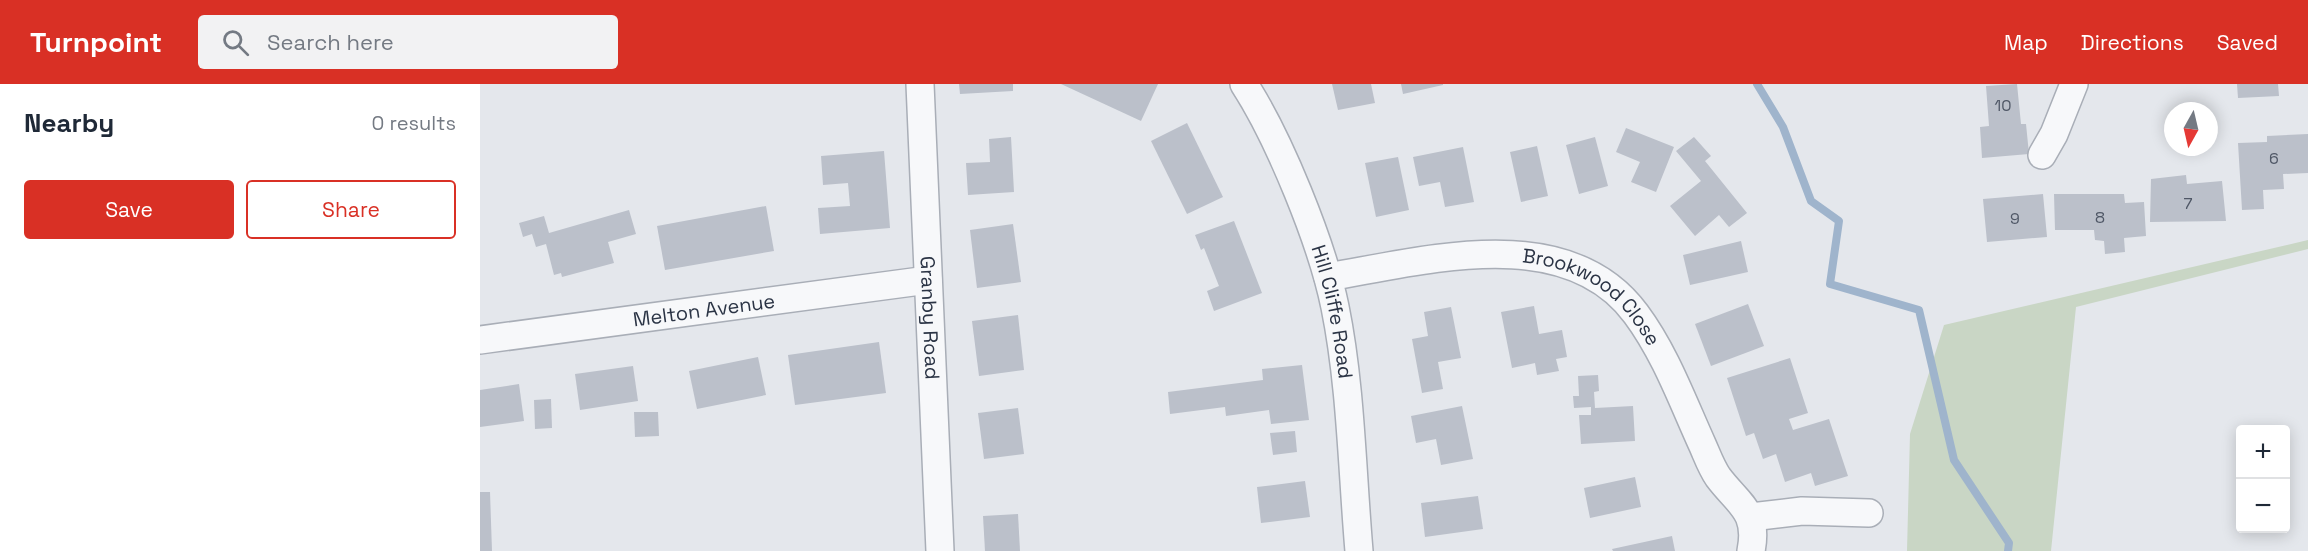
<!DOCTYPE html>
<meta charset="utf-8">
<style>
:root{--surface:#fff;--page:#f2f2f3;--text:#1f2937;--muted:#747a83;--line:#e0e1e3;--accent:#d93025}
body{margin:0;font-family:"Space Grotesk",sans-serif;background:var(--page);color:var(--text)}
.controls{position:absolute;right:18px;bottom:18px;display:grid;overflow:hidden;border-radius:6px;box-shadow:0 3px 15px #0003}
.controls button{width:54px;height:54px;display:grid;place-items:center;padding:0;border:0;border-bottom:2px solid var(--line);background:var(--surface);color:var(--text);font:30px sans-serif}
.compass{position:absolute;left:1684px;top:18px;width:54px;height:54px;border-radius:50%;background:var(--surface);box-shadow:0 3px 15px #0003;rotate:188deg}
.list{margin:0;padding:0;list-style:none}
h2{display:flex;justify-content:space-between;align-items:center;height:78px;margin:0;padding:0 24px;font-size:26px}
h2 small{font-size:20px;font-weight:400;color:var(--muted)}
.actions{display:flex;gap:12px;padding:18px 24px}
.actions a{flex:1;padding:14px 0;border:2px solid var(--accent);border-radius:6px;text-align:center;font-size:21px;color:var(--accent)}
.actions .main{background:var(--accent);color:#fff}
.icon{flex:none;width:33px;height:33px;fill:none;stroke:currentColor;stroke-width:2;stroke-linecap:round;stroke-linejoin:round}
.map{position:relative;flex:none;width:1828px;height:467px;overflow:hidden}
header{display:flex;align-items:center;gap:36px;box-sizing:border-box;height:84px;padding:0 30px;background:var(--accent);color:#fff}
header strong{font-size:28px}
nav{display:flex;gap:33px;margin-inline-start:auto;font-size:21px}
.search{width:420px;height:54px;background:var(--page);display:flex;align-items:center;gap:15px;box-sizing:border-box;padding:0 21px;border-radius:6px;color:var(--muted);font-size:22px}
main{display:flex}
aside{flex:1;background:var(--surface)}
.map>svg:first-child{display:block}
</style>
<header>
<strong>Turnpoint</strong>
<div class="search"><svg class="icon" aria-label="search" viewBox="0 0 24 24"><circle cx="10" cy="10" r="6"/><path d="M15 15l6 6"/></svg>Search here</div>
<nav><a>Map</a><a>Directions</a><a>Saved</a></nav>
</header>
<main>
<aside>
<h2>Nearby<small>0 results</small></h2>
<ul class="list">
</ul>
<div class="actions"><a class="main">Save</a><a>Share</a></div>
</aside>
<div class="map">
<svg width="1828" height="467" viewBox="0 0 1828 467">
<rect width="100%" height="100%" fill="#e4e7ec"/>
<path fill="#c9d6c5" d="M1828 156V165L1596 223 1571 467H1427L1430 350 1464 241Z"/>
<g fill="none" stroke-linecap="round" stroke-linejoin="round">
<path stroke="#9fb4cc" stroke-width="8" d="M1277 0 1303 43 1331 117 1359 137 1350 200 1439 226 1474 376 1529 459 1528 467"/>
</g>
<g fill="#bbc0ca">
<path d="M479 0H533V7L480 10Z"/>
<path d="M581 0H678L661 37Z"/>
<path d="M852 0H891L895 19 858 26Z"/>
<path d="M921 0H963V1L923 10Z"/>
<path d="M1537 0 1541 40H1546L1549 70 1502 74 1500 43 1509 42 1506 2Z"/>
<path d="M1757 0H1798L1799 12 1758 14Z"/>
<path d="M707 39 743 113 707 130 671 57Z"/>
<path d="M1146 44 1194 63 1176 108 1151 98 1160 78 1136 68Z"/>
<path d="M1828 50V89L1803 90 1804 105 1783 106 1784 125 1762 126 1758 59 1787 58V52Z"/>
<path d="M531 53 534 108 488 111 486 79 510 78 509 55Z"/>
<path d="M1115 53 1128 102 1099 110 1086 61Z"/>
<path d="M1214 53 1231 72 1225 77 1267 129 1249 143 1239 131 1215 152 1190 122 1221 97 1196 67Z"/>
<path d="M1057 62 1068 112 1041 118 1030 68Z"/>
<path d="M983 63 994 118 965 123 960 98 939 102 933 73Z"/>
<path d="M404 67 410 144 340 150 338 124 370 122 368 99 343 101 341 72Z"/>
<path d="M918 73 929 126 896 133 885 79Z"/>
<path d="M1706 91 1707 100 1742 97 1746 137 1670 138 1671 95Z"/>
<path d="M1563 110 1567 153 1507 158 1503 115Z"/>
<path d="M1574 110H1644L1645 119 1664 118 1666 152 1644 154 1645 168 1625 170 1624 157 1615 156 1614 146H1575Z"/>
<path d="M286 122 294 167 185 186 177 142Z"/>
<path d="M149 126 156 150 128 158 134 179 82 193 81 189 74 191 66 160 56 163 52 150 43 153 39 139 64 132 69 149Z"/>
<path d="M754 137 782 209 734 227 727 207 739 202 724 164 721 166 715 151Z"/>
<path d="M533 140 541 198 497 204 490 146Z"/>
<path d="M1261 157 1268 188 1210 201 1203 171Z"/>
<path d="M1268 220 1284 262 1231 282 1215 240Z"/>
<path d="M1054 222 1059 250 1082 246 1087 273 1076 275 1079 287 1057 291 1055 279 1032 284 1021 228Z"/>
<path d="M971 223 981 274 958 278 963 305 942 309 932 255 948 252 944 228Z"/>
<path d="M538 231 544 286 499 292 492 237Z"/>
<path d="M399 258 406 309 315 321 308 271Z"/>
<path d="M278 273 286 311 217 325 209 287Z"/>
<path d="M1310 274 1328 329 1309 335 1313 346 1349 335 1368 392 1335 402 1331 389 1305 398 1296 370 1283 375 1274 349 1266 352 1247 294Z"/>
<path d="M822 281 829 336 791 340 789 326 746 332 745 323 690 330 688 308 783 296 782 285Z"/>
<path d="M153 282 158 317 100 326 95 290Z"/>
<path d="M1118 291 1119 307 1114 308 1115 324 1153 322 1155 357 1101 360 1099 331H1111V323L1094 324 1093 312H1099L1098 292Z"/>
<path d="M39 300 44 337 0 343V306Z"/>
<path d="M71 315 72 344 55 345 54 316Z"/>
<path d="M982 322 993 375 961 381 956 355 936 359 931 332Z"/>
<path d="M538 324 544 370 504 375 498 329Z"/>
<path d="M154 328H178L179 352 155 353Z"/>
<path d="M815 347 817 368 793 371 790 349Z"/>
<path d="M1155 393 1161 423 1110 434 1104 404Z"/>
<path d="M825 397 830 433 781 439 777 403Z"/>
<path d="M0 408H10L12 467H0Z"/>
<path d="M998 412 1003 445 945 453 941 419Z"/>
<path d="M538 430 540 467H505L503 432Z"/>
<path d="M1192 452 1195 467H1133L1132 465Z"/>
</g>
<g fill="none" stroke-linecap="round" stroke-linejoin="round">
<g stroke="#a9aeb7" stroke-width="30">
<g id="minor">
<path id="s1" d="M440 0 460 467"/>
<path id="s2" d="M764 0C799 54 842 159 855 223 871 302 872 386 879 467"/>
<path d="M1562 71 1574 50 1594 0"/>
<path id="s3" d="M848 193C944 177 1087 136 1156 230 1185 269 1202 316 1222 360 1227 371 1231 383 1238 393 1258 420 1279 427 1271 467"/>
<path id="s4" d="M0 256 448 196"/>
<path d="M1271 433 1322 427 1389 429"/>
</g>
</g>
<use href="#minor" stroke="#f7f8fa" stroke-width="27"/>
</g>
<g text-anchor="middle" dominant-baseline="central" stroke-width="6" stroke-linejoin="round" paint-order="stroke">
<g font-size="16" fill="#4f5766">
<text x="1523" y="21">10</text>
<text x="1794" y="74">6</text>
<text x="1708" y="119">7</text>
<text x="1620" y="133">8</text>
<text x="1535" y="134">9</text>
</g>
<g font-size="20" fill="#2b3445" stroke="#f4f6f9">
<text stroke="none"><textPath href="#s3" startOffset="280">Brookwood Close</textPath></text>
<text stroke="none"><textPath href="#s4" startOffset="226">Melton Avenue</textPath></text>
<text stroke="none"><textPath href="#s2" startOffset="246">Hill Cliffe Road</textPath></text>
<text stroke="none"><textPath href="#s1" startOffset="234">Granby Road</textPath></text>
</g>
</g>
</svg>
<div class="controls">
<button>+</button>
<button>−</button>
</div>
<svg class="compass" viewBox="-18 -18 36 36"><path d="M0-13l5 13h-10z" fill="#e53935"/><path d="M0 13l5-13h-10z" fill="#747a83"/></svg>
</div>
</main>
